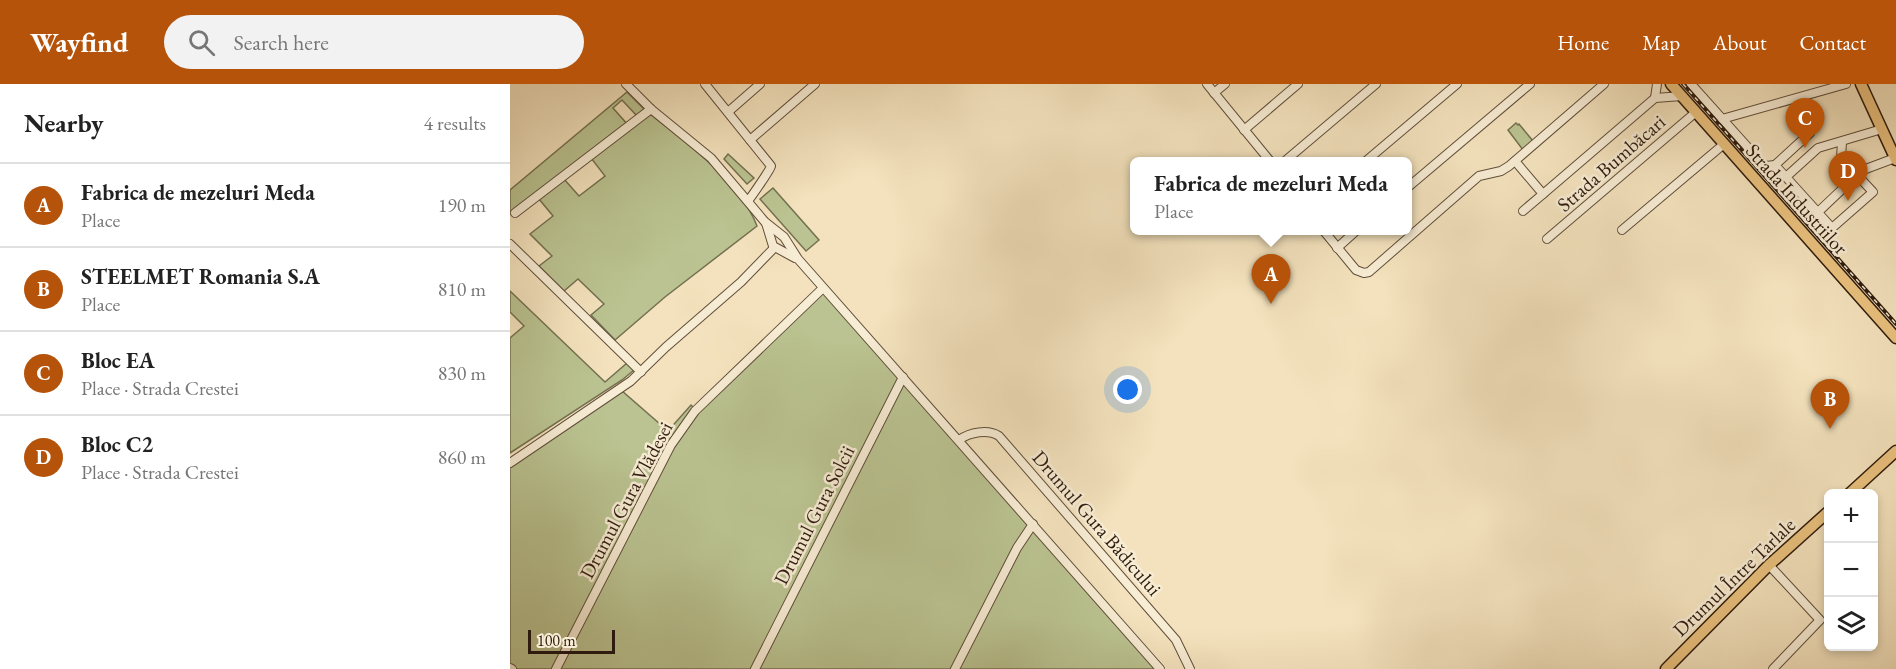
<!DOCTYPE html>
<meta charset="utf-8">
<style>
:root{--surface:#fff;--page:#f2f2f2;--text:#222;--muted:#767676;--line:#e0e0e0;--accent:#b45309}
body{margin:0;font-family:"EB Garamond",serif;background:var(--page);color:var(--text)}
.controls{position:absolute;right:18px;bottom:18px;display:grid;overflow:hidden;border-radius:9px;box-shadow:0 3px 9px #0003}
.controls button{width:54px;height:54px;display:grid;place-items:center;padding:0;border:0;border-bottom:2px solid var(--line);background:var(--surface);color:var(--text);font:30px sans-serif}
.scale{position:absolute;left:18px;bottom:15px;width:87px;box-sizing:border-box;padding-left:6px;border:3px solid #2f1c0e;border-top:0;font-size:16px;line-height:21px;white-space:nowrap;color:#2f1c0e;-webkit-text-stroke:4px #f7ecd4;paint-order:stroke}
.you{position:absolute;left:618px;top:306px;width:21px;height:21px;margin:-15px;border:4px solid #fff;border-radius:50%;background:#1a73e8;box-shadow:0 0 0 9px #1a73e833}
.badge{display:grid;place-items:center;width:39px;height:39px;border-radius:50%;background:var(--accent);color:#fff;font-size:20px;font-weight:700}
.pin{position:absolute;translate:-50% -50px;filter:drop-shadow(0 2px 3px #0008)}
.pin::after{content:'';position:absolute;top:32px;width:21px;height:18px;background:inherit;clip-path:polygon(0 0,100% 0,50% 100%)}
.popup{position:absolute;left:620px;top:73px;width:282px;height:78px;box-sizing:border-box;display:grid;place-content:center;border-radius:9px;background:var(--surface);filter:drop-shadow(0 2px 4px #0005);font-size:20px;white-space:nowrap;color:var(--muted)}
.popup b{font-size:22px;color:var(--text)}
.popup::after{content:'';position:absolute;left:50%;top:100%;margin-left:-12px;border:12px solid transparent;border-top-color:var(--surface)}
.list{margin:0;padding:0;list-style:none}
h2{display:flex;justify-content:space-between;align-items:center;height:78px;margin:0;padding:0 24px;font-size:26px}
h2 small{font-size:20px;font-weight:400;color:var(--muted)}
.list li{display:grid;grid-template-columns:39px 1fr auto;gap:18px;align-items:center;box-sizing:border-box;height:84px;padding:0 24px;border-top:2px solid var(--line)}
.list b{display:block;font-size:22px;white-space:nowrap}
.list p{margin:0;font-size:20px;white-space:nowrap;color:var(--muted)}
.list em{font-size:20px;font-style:normal;color:var(--muted)}
.icon{flex:none;width:33px;height:33px;fill:none;stroke:currentColor;stroke-width:2;stroke-linecap:round;stroke-linejoin:round}
.map{position:relative;flex:none;width:1386px;height:585px;overflow:hidden}
header{display:flex;align-items:center;gap:36px;box-sizing:border-box;height:84px;padding:0 30px;background:var(--accent);color:#fff}
header strong{font-size:28px}
nav{display:flex;gap:33px;margin-inline-start:auto;font-size:21px}
.search{width:420px;height:54px;background:var(--page);display:flex;align-items:center;gap:15px;box-sizing:border-box;padding:0 21px;border-radius:33px;color:var(--muted);font-size:22px}
main{display:flex}
aside{flex:1;background:var(--surface)}
.map>svg:first-child{display:block}
</style>
<header>
<strong>Wayfind</strong>
<div class="search"><svg class="icon" aria-label="search" viewBox="0 0 24 24"><circle cx="10" cy="10" r="6"/><path d="M15 15l6 6"/></svg>Search here</div>
<nav><a>Home</a><a>Map</a><a>About</a><a>Contact</a></nav>
</header>
<main>
<aside>
<h2>Nearby<small>4 results</small></h2>
<ul class="list">
<li><span class="badge">A</span><div><b>Fabrica de mezeluri Meda</b><p>Place</p></div><em>190 m</em></li>
<li><span class="badge">B</span><div><b>STEELMET Romania S.A</b><p>Place</p></div><em>810 m</em></li>
<li><span class="badge">C</span><div><b>Bloc EA</b><p>Place · Strada Crestei</p></div><em>830 m</em></li>
<li><span class="badge">D</span><div><b>Bloc C2</b><p>Place · Strada Crestei</p></div><em>860 m</em></li>
</ul>
</aside>
<div class="map">
<svg width="1386" height="585" viewBox="0 0 1386 585">
<rect width="100%" height="100%" fill="#f3e2bd"/>
<filter id="stains"><feTurbulence type="fractalNoise" baseFrequency=".00333" numOctaves="4"/><feColorMatrix values="0 0 0 0 .2 0 0 0 0 .09 0 0 0 0 .02 0 0 0 .5 -.17"/></filter>
<radialGradient id="worn" r=".72"><stop offset=".6" stop-color="#630" stop-opacity="0"/><stop offset="1" stop-color="#630" stop-opacity=".3"/></radialGradient>
<g fill="#bac391" stroke="#747050" stroke-width="1.5">
<path d="M117 8 134 25 128 33 112 16 103 24 118 41 0 130V106Z"/>
<path d="M140 30C177 59 230 98 247 142L155 213 105 256 81 231 94 220 68 195 54 207 29 182 42 172 20 150 43 132 29 115 54 95 69 112 95 92 81 74Z"/>
<path d="M1006 39 1008 41 1009 40 1023 57 1013 66 998 46Z"/>
<path d="M218 70 244 94 237 100 214 75Z"/>
<path d="M263 104 309 156 296 167 250 115Z"/>
<path d="M0 207 95 298 117 279 124 286 112 296 0 369V254L14 242 0 228Z"/>
<path d="M313 208 646 585H0V382L112 307 158 347 181 321 184 324Z"/>
</g>
<g fill="none" stroke-linecap="round" stroke-linejoin="round">
<g stroke="#604e3a" stroke-width="10">
<g id="minor">
<path d="M116 0 141 25 201 74 255 138 274 153 288 175 650 585"/>
<path d="M195 0 261 82C260 86 242 112 238 117"/>
<path d="M697 0 760 77"/>
<path d="M1181 0 1251 78 1256 82 1265 81"/>
<path d="M704 9 715 0"/>
<path d="M1145 14 1147 0"/>
<path d="M218 28 250 0"/>
<path d="M1212 35 1336 0"/>
<path d="M734 46 788 0"/>
<path d="M1300 49 1265 81 1322 144 1363 108 1331 74 1332 58"/>
<path d="M240 56 305 0"/>
<path d="M775 77 866 0"/>
<path d="M856 77 947 0"/>
<path d="M1005 77 1033 110 1145 14 1172 12"/>
<path d="M1345 89 1385 74"/>
<path d="M1276 93 1308 64 1372 45"/>
<path d="M897 104 1020 0"/>
<path d="M1013 127 1033 110"/>
<path d="M5 129 141 25"/>
<path d="M1307 129 1347 91"/>
<path d="M256 139 263 162 285 174"/>
<path d="M813 146 846 186 854 189 859 188 969 92 991 87 999 82 1094 0"/>
<path d="M1112 146 1214 60"/>
<path d="M1037 155 1186 28"/>
<path d="M0 160 131 288"/>
<path d="M827 164 847 146"/>
<path d="M449 356C460 348 478 345 489 352L666 556 680 585"/>
<path d="M0 379 121 297 156 263 231 198 264 164"/>
<path d="M1259 481 1310 536 1263 585"/>
<path d="M0 584 2 585"/>
<path d="M46 585 161 361 185 327 313 204"/>
<path d="M245 585 393 293"/>
<path d="M445 585 507 464 523 440"/>
</g>
</g>
<g stroke="#2f1c0e" stroke-width="13">
<g id="major">
<path d="M1161 0 1386 254"/>
<path d="M1351 0 1386 76"/>
<path d="M1339 410 1386 367"/>
<path d="M1156 585 1259 481 1318 428"/>
</g>
</g>
<use href="#minor" stroke="#f7ecd4" stroke-width="8"/>
<use href="#major" stroke="#eac17e" stroke-width="10"/>
<g stroke="#2f1c0e" stroke-width="4">
<path id="rail" d="M1173 0 1386 240"/>
</g>
<use href="#rail" stroke="#f7ecd4" stroke-width="1.5" stroke-dasharray="4.5" stroke-linecap="butt"/>
</g>
<g text-anchor="middle" dominant-baseline="central" stroke-width="5" stroke-linejoin="round" paint-order="stroke">
<g font-size="20" fill="#2f1c0e" stroke="#f7ecd4">
<text transform="translate(1101 79) rotate(-41)">Strada Bumbăcari</text>
<text transform="translate(1287 115) rotate(48)">Strada Industriilor</text>
<text transform="translate(116 416) rotate(-62)">Drumul Gura Vlădesei</text>
<text transform="translate(304 431) rotate(-63)">Drumul Gura Solcii</text>
<text transform="translate(587 439) rotate(49)">Drumul Gura Bădicului</text>
<text transform="translate(1224 493) rotate(-44)">Drumul Între Tarlale</text>
</g>
</g>
<rect width="100%" height="100%" filter="url(#stains)"/>
<rect width="100%" height="100%" fill="url(#worn)"/>
</svg>
<div class="controls">
<button>+</button>
<button>−</button>
<button><svg class="icon" aria-label="layers" viewBox="0 0 24 24"><path d="M12 4l9 5-9 5-9-5zM3 14l9 5 9-5"/></svg></button>
</div>
<div class="scale">100 m</div>
<div class="you"></div>
<div class="pin badge" style="left:761px;top:220px">A</div>
<div class="popup"><b>Fabrica de mezeluri Meda</b>Place</div>
<div class="pin badge" style="left:1320px;top:345px">B</div>
<div class="pin badge" style="left:1295px;top:64px">C</div>
<div class="pin badge" style="left:1338px;top:117px">D</div>
</div>
</main>
